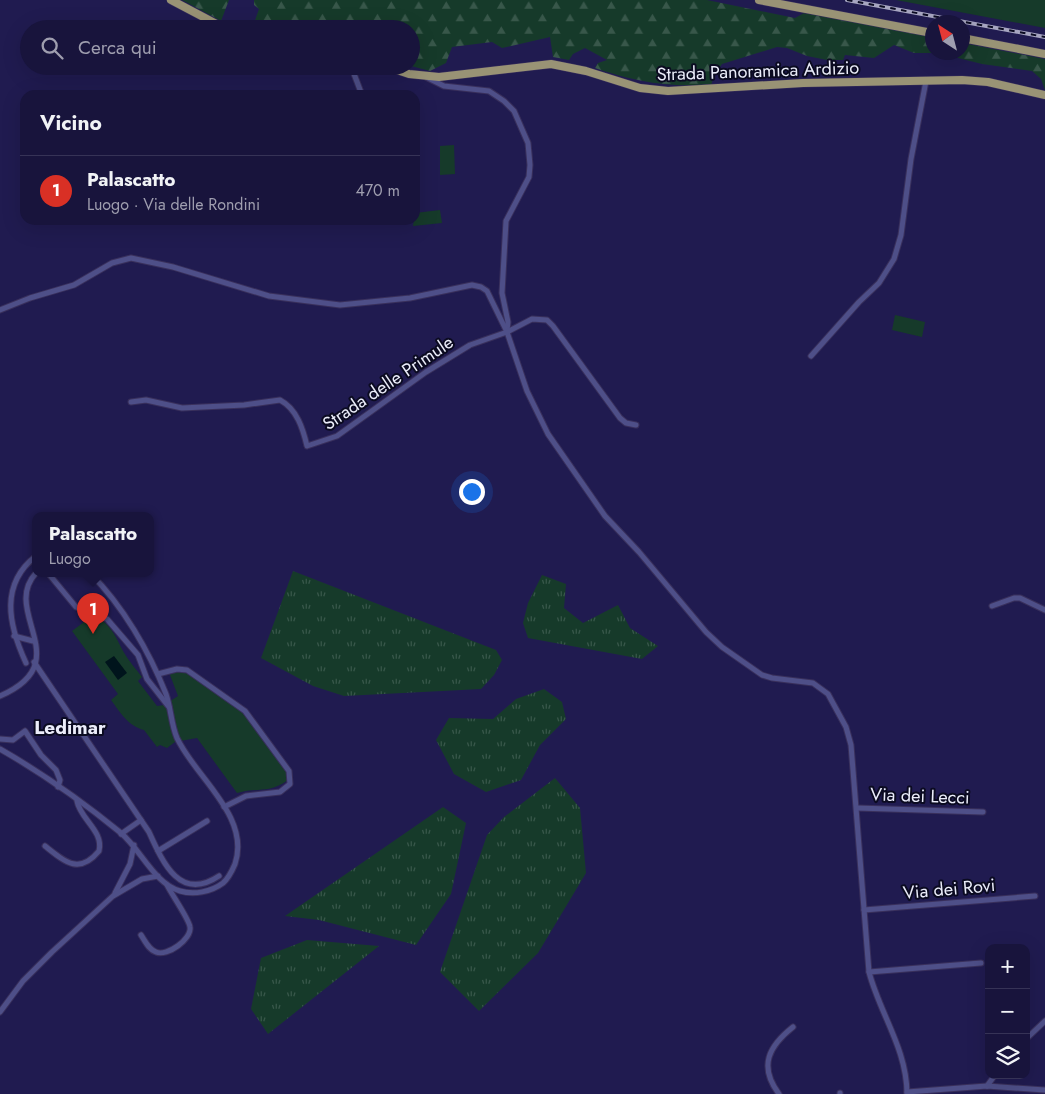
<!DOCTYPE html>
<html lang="it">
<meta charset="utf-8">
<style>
:root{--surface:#18143c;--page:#252147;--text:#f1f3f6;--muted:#9f9eaf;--line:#363356;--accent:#d93025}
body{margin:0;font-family:Jost,sans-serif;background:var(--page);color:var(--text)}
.controls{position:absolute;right:15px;bottom:15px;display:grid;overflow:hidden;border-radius:10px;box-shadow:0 5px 20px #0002}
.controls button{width:45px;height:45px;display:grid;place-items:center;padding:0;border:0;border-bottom:1px solid var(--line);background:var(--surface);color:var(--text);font:25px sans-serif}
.compass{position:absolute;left:925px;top:15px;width:45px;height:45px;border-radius:50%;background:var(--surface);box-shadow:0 5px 20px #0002;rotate:324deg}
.you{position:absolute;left:471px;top:491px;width:18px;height:18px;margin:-12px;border:4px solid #fff;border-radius:50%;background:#1a73e8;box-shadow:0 0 0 8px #1a73e833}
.badge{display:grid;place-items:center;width:32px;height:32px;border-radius:50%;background:var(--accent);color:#fff;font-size:16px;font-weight:700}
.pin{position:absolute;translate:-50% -41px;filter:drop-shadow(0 1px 2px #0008)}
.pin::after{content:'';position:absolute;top:26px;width:18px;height:15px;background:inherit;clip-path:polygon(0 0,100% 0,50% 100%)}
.popup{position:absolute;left:32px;top:512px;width:122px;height:65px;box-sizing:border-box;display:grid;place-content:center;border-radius:10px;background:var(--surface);filter:drop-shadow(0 1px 4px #0005);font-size:16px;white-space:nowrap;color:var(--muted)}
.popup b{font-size:19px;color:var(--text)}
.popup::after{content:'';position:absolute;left:50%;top:100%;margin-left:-10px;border:10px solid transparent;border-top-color:var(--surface)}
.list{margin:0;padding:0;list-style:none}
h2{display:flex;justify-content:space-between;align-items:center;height:65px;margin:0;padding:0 20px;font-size:21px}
h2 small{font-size:16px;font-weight:400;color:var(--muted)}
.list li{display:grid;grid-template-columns:32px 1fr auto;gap:15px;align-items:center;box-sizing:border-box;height:70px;padding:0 20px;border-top:1px solid var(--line)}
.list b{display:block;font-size:19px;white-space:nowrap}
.list p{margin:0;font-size:16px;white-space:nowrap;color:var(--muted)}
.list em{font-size:16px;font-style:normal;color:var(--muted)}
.icon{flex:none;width:28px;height:28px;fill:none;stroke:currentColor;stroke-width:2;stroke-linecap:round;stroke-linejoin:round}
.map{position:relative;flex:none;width:1045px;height:1094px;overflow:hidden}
.search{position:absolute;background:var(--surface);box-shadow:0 5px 20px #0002;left:20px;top:20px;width:400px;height:55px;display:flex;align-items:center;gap:12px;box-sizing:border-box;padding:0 18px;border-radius:28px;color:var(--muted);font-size:19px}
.panel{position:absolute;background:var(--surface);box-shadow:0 5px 20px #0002;left:20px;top:90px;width:400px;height:135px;border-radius:15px}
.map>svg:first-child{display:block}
</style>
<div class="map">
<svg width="1045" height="1094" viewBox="0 0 1045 1094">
<defs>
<pattern id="grass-tufts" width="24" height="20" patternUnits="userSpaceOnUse" patternTransform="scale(1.25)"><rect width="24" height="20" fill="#163a2a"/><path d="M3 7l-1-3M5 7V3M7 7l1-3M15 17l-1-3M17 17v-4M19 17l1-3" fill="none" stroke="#38574a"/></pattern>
<pattern id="forest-firs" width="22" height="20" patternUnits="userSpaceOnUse" patternTransform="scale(1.25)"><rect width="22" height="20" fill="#163a2a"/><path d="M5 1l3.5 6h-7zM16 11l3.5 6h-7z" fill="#38574a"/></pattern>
</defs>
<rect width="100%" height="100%" fill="#201b50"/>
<g fill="url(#grass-tufts)">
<path d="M293 571 496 650 502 660 494 675 481 689 344 696 313 686 261 658Z"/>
<path d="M542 575 566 584 564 608 583 623 618 605 630 628 658 646 642 659 528 638 523 623 528 603Z"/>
<path d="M544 689 562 702 566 719 540 745 521 780 486 792 454 774 436 740 449 718 493 719 516 699Z"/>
<path d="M555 778 580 808 586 873 538 953 479 1011 440 972 487 835 504 817Z"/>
<path d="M443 807 466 823 451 894 416 945 319 920 285 916Z"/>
<path d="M307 940 379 946 268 1034 251 1009 261 958Z"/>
</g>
<g fill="url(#forest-firs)">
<path d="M182 0H229L221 21Z"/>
<path d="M254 0H707L795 18 804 13 932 37V52H962L963 43 1045 59V90L1041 79 1032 71 982 64 938 53H914L894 45 874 58 845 55 843 60H827L807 56 787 48 777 47 722 64 714 75 711 86C666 86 639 83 595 68L598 63 607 60 585 48 573 54 569 60 553 57 550 37 502 48 492 42 452 47 446 63 430 71 411 66V29H274L262 26 260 29H252L259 9 254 5Z"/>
</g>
<g fill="#163a2a">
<path d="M896 0H1045V28Z"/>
<path d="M454 145 455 174 440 175V146Z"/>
<path d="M440 210 442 223 413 226 415 213Z"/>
<path d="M895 315 925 322 922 337 892 330Z"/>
<path d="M92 616C109 620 116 637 123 651 128 660 136 669 142 677L138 681 157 706 164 705 178 696 170 675 173 671H184L199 679 243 712 287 772 288 780C269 794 258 787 237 793L197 738 175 742 167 748 160 745 157 747 144 730C128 726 120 712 111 700L118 694 72 631Z"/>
</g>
<path fill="#00141c" d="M114 656 127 673 118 680 105 662Z"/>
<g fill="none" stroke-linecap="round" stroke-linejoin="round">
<g stroke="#39305c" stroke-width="7">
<g id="minor">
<path d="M351 66 362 95"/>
<path d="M426 77 444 86 489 91 504 101 514 111 528 143 530 165 529 177 506 221 502 293 508 322 507 331"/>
<path d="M0 310 30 298 74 285 112 263 131 258 173 267 269 296 340 305 410 298 472 285 481 287 487 291 507 332 527 391 548 434 605 516 639 552 706 632 722 647 762 675 772 678 813 683 828 694 846 727 851 745 869 972C880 1014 907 1049 907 1094"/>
<path d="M811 356 859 302 879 283 894 259 901 235 911 159 926 81"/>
<path d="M131 402 146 400 182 408 244 405 280 400C297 409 303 429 307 446L337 436 426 372 470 345 507 332 532 319 547 320 553 326 620 418 626 423 636 425"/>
<path d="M48 573 76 607 107 619 138 655 147 679 169 707"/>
<path d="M992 606 1014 598H1020L1045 610"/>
<path d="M14 636 33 641"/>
<path d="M34 662 149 832C163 863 180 902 219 876"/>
<path d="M26 663C8 624 0 584 36 556"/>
<path d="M158 674 177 669 187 670 245 711 289 771 290 784 280 792 246 796 224 807"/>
<path d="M0 696C79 662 0 612 36 573"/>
<path d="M0 739 13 740 25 731 41 755 56 770 60 780 58 787"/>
<path d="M0 749C42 773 83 802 121 833 141 850 154 883 180 891 194 895 211 892 223 883 229 878 232 871 235 864 251 816 195 777 177 738 171 724 171 708 166 694 149 651 123 606 90 573"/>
<path d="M857 808 983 812"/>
<path d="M121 834 141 820"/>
<path d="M45 846C65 862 79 875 99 851 104 831 80 819 77 801"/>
<path d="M158 851 207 821"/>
<path d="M115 893 130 864 134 845"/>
<path d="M864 910 1035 896"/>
<path d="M141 935C145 941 149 950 156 952 167 957 192 939 190 927 189 919 172 895 167 885"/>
<path d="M869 972 981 963"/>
<path d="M0 1012 23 981 52 952 113 896 142 879 158 876"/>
<path d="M1026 1039 1045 1021"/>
<path d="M987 1086 995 1075"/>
<path d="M907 1092 987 1086 1045 1090"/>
<path d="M840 1093V1094"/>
<path d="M779 1094C758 1066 769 1046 793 1027"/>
</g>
</g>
<g stroke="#39305c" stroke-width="9">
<g id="primary">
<path d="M171 0 226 29"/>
<path d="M759 0 932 33"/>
<path d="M962 38 1045 54"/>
<path d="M385 66 409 74 439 77 551 64 586 71 640 88 668 91 803 83 962 80 988 82 1045 95"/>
</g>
</g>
<use href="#minor" stroke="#4e4f88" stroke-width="5"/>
<use href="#primary" stroke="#999375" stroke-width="8"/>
<g stroke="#a6a5c0" stroke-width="4">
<path id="rail" d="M847 0 1045 37"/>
</g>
<use href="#rail" stroke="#0b0b21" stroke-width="2" stroke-dasharray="5.5" stroke-linecap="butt"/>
</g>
<g text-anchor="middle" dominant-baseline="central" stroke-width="4" stroke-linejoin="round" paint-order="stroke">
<g font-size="18" fill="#ebedfa" stroke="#0b0b21">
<text transform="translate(758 71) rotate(-2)">Strada Panoramica Ardizio</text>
<text transform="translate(388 383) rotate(-34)">Strada delle Primule</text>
<text transform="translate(920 796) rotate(2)">Via dei Lecci</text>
<text transform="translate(949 889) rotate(-5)">Via dei Rovi</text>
</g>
<g font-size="19" font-weight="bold" fill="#ebedfa" stroke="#0b0b21">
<text x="70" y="727">Ledimar</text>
</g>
</g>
</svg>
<div class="controls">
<button>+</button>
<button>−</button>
<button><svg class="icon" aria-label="layers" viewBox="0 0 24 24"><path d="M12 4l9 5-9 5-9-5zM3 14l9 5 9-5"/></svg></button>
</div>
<svg class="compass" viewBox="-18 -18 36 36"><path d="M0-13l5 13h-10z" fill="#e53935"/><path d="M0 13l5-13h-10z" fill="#9f9eaf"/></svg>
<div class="you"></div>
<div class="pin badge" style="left:93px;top:634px">1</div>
<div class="popup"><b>Palascatto</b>Luogo</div>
<div class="search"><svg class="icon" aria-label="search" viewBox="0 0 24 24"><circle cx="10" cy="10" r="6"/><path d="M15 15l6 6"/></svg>Cerca qui</div>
<section class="panel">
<h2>Vicino<small></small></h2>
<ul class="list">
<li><span class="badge">1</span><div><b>Palascatto</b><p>Luogo · Via delle Rondini</p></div><em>470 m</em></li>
</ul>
</section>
</div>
